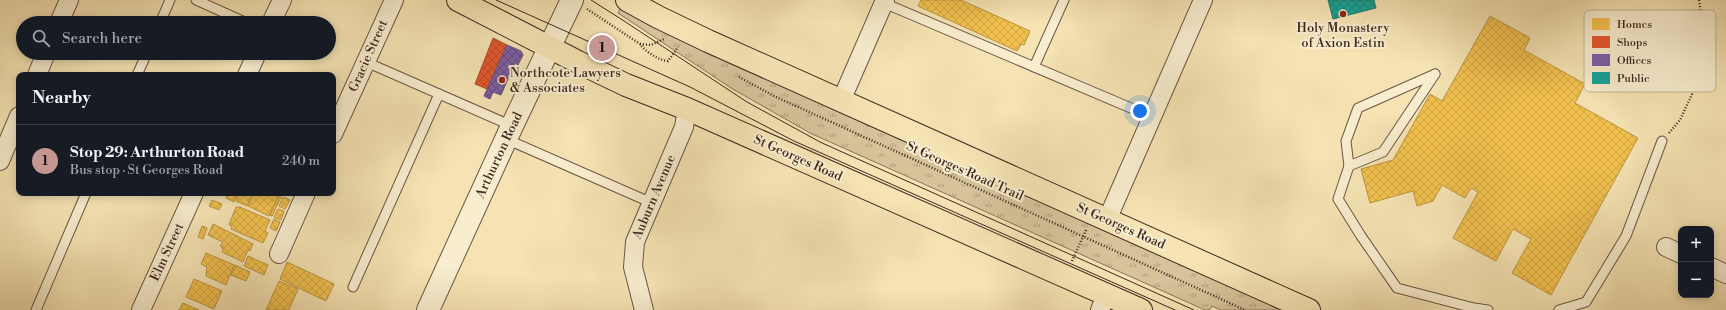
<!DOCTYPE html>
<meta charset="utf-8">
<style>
:root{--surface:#171b24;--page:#242831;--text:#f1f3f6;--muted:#9ea1a6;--line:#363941;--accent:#c59692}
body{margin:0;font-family:"Libre Bodoni",serif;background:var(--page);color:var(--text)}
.controls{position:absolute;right:12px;bottom:12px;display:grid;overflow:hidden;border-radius:8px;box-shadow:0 2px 10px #0003}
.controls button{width:36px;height:36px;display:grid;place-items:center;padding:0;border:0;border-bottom:1px solid var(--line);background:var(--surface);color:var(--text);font:20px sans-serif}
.you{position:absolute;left:1140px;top:111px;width:14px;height:14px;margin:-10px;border:3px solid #fff;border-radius:50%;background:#1a73e8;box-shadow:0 0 0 6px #1a73e833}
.badge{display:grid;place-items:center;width:26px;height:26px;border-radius:50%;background:var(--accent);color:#111;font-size:13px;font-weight:700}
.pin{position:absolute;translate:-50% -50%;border:2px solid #fff;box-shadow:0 1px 4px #0006}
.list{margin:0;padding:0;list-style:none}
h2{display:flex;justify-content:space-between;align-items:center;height:52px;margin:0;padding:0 16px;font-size:17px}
h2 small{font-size:13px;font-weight:400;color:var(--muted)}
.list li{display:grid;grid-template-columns:26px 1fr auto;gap:12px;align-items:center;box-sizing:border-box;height:72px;padding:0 16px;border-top:1px solid var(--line)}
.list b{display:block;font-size:15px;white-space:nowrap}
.list p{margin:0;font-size:13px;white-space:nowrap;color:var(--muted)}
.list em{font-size:13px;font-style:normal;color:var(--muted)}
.icon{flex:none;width:22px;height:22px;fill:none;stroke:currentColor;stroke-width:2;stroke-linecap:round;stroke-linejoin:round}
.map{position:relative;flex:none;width:1726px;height:310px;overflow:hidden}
.search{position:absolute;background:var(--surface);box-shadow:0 2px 10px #0003;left:16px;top:16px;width:320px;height:44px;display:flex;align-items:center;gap:10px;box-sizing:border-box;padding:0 14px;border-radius:22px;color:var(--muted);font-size:15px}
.panel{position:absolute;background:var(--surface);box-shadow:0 2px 10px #0003;left:16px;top:72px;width:320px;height:124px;border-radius:8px}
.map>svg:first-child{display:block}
</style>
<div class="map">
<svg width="1726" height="310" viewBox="0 0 1726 310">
<defs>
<pattern id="grass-tufts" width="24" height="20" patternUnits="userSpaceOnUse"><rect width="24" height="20" fill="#d6c39a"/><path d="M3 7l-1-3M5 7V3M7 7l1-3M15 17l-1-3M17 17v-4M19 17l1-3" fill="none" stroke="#af9e7d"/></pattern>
<pattern id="homes-cross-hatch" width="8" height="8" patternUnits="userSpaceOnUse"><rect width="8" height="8" fill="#f2c14e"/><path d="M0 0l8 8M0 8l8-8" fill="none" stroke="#d0a644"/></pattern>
<pattern id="shops-cross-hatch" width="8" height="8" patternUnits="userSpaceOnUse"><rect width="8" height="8" fill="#e4572e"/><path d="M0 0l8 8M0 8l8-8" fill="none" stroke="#ba4827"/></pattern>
<pattern id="offices-cross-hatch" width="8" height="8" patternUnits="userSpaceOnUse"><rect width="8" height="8" fill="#7b5ea7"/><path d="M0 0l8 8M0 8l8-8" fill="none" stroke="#614a80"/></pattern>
<pattern id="public-cross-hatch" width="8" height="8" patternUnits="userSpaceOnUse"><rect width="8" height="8" fill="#17a398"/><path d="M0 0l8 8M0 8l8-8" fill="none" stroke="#16857b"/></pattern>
</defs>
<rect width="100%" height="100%" fill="#f5e3b3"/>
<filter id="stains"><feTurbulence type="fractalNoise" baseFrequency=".005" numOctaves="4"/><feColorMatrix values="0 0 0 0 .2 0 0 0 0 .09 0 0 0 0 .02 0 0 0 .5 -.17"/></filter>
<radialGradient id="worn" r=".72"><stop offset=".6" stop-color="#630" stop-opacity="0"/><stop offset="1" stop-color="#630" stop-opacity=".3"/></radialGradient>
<path fill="url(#grass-tufts)" stroke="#8a755c" d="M620 9 1294 310H1221L1212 306 1209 310H1205L810 133 731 88 618 13Z"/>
<g fill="url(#homes-cross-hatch)" stroke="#bc9340">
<path d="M921 0H961L1030 31 1024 45 1021 44 1017 51 918 6Z"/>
<path d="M1490 16 1530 38 1524 50 1585 84 1575 103 1638 138 1551 295 1512 273 1531 239 1513 229 1496 261 1453 238 1478 192 1471 188 1465 198 1442 185 1433 201 1417 206 1413 191 1370 203 1361 169 1393 160 1430 94 1442 101Z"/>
<path d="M228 193H238L234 202 226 198Z"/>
<path d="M239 193H252L247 206 236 201Z"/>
<path d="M254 193H274L279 195 269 216 248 206Z"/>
<path d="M278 196 281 197 272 216 270 215Z"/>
<path d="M283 197 290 200 285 209 279 206Z"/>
<path d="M212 200 222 204 219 210 209 206Z"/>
<path d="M236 207H240L270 220 265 231 268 233 263 243 231 229 232 226 229 225Z"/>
<path d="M278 209 284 211 281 220 274 217Z"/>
<path d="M274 219 280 222 276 231 270 228Z"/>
<path d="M213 224 253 244 250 251 248 250 243 262 222 252 223 248 220 246 223 242 208 235Z"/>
<path d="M202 226 207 228 203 239 198 237Z"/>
<path d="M206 253 234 265 226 285 206 276 207 267 201 264Z"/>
<path d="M248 256 268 265 264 275 244 266Z"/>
<path d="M287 262 334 284 326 301 280 279Z"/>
<path d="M235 265 250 272 246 281 231 275Z"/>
<path d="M194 279 222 291 214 309 186 297Z"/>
<path d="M279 281 298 289 289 310H266Z"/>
<path d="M183 303 199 310H179Z"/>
</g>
<path fill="url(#shops-cross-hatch)" stroke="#b2492a" d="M493 38 507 45 487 89 475 84Z"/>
<path fill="url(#offices-cross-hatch)" stroke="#684e7e" d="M507 45 521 51 523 55 518 65 515 63 501 95 493 92 490 99 484 96Z"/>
<path fill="url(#public-cross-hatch)" stroke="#227e74" d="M1328 0H1374L1376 8 1333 19Z"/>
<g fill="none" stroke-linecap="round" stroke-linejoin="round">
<g stroke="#6b5644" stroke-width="11">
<g id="service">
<path d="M196 0 247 23"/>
<path d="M884 3 1152 117"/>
<path d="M160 23 170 0"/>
<path d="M366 62 512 126"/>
<path d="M1034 67 1064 0"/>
<path d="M1435 74 1383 152 1349 166 1338 199 1361 236 1397 288 1474 308 1488 310"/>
<path d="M137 75 147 53"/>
<path d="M506 139 652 203"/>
<path d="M1349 166 1346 141 1358 108 1435 74"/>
<path d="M353 287 439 94"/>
<path d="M36 310 86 193"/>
<path d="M1559 310 1586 302 1626 236 1662 141"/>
</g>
</g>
<g stroke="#6b5644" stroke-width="20">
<g id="minor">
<path d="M59 23 69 0"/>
<path d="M271 23 282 0"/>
<path d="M37 75 46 53"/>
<path d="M247 75 257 53"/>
<path d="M841 101 885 0"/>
<path d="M333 134 394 0"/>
<path d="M0 161 19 116"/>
<path d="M1107 220 1203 0"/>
<path d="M1666 247 1681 254"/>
<path d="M279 254 306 193"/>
<path d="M1711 267 1726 274"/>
<path d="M141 310 194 193"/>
<path d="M644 310 633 267 635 242 684 127 687 109"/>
<path d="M1100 310 1106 295"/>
</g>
</g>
<g stroke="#6b5644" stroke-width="24">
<path id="tertiary" d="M428 310 512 126 572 0"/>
</g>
<g stroke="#3d271f" stroke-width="24">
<g id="trunk">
<path d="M458 0 578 62 626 85 687 109 1141 310"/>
<path d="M627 0 658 17 708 41 1309 310"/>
</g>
</g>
<g stroke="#3d271f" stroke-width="2.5" stroke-dasharray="1 2" stroke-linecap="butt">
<path d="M587 9 640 44C646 52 658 60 668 61L678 47"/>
<path d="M640 44 651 45 664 39"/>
<path d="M739 77 774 96 1245 310"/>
<path d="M1669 133 1680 120 1710 56 1708 43 1704 35 1699 0"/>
<path d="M1072 261 1086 230"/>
</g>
<use href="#service" stroke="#f8edce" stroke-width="9"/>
<use href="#minor" stroke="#f8edce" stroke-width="18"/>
<use href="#tertiary" stroke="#f8edce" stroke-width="22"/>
<use href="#trunk" stroke="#f5e3b3" stroke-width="22"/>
<g stroke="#3d271f" stroke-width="1">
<path d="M496 0 690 87 794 141 1175 310"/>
<path d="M591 0 621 19 747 102 820 142 1194 310"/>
</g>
</g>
<g fill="#8f2418" stroke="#f8edce" stroke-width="1.5">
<circle cx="1343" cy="14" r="4"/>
<circle cx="502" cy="80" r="4"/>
</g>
<g text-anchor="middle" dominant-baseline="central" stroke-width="4" stroke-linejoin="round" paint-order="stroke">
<g font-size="13" fill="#3d271f" stroke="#f8edce">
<text x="1343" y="28">Holy Monastery<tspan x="1343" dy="15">of Axion Estin</tspan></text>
<text x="510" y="73" text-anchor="start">Northcote Lawyers<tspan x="510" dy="15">&amp; Associates</tspan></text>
</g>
<g font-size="13" fill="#3d271f" stroke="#f8edce">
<text transform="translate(368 56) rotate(-66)">Gracie Street</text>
<text transform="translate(499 155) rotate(-65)">Arthurton Road</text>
<text transform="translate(798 158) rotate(24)">St Georges Road</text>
<text transform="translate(965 171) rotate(24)">St Georges Road Trail</text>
<text transform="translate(654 197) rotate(-67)">Auburn Avenue</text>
<text transform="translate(1121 226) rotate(24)">St Georges Road</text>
<text transform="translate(167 252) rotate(-65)">Elm Street</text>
</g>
</g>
<rect x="1584" y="10" width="132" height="82" rx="6" fill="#f8edce" stroke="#c0b29a" stroke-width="1"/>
<rect x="1592" y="18" width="18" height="12" fill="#f2c14e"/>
<rect x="1592" y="36" width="18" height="12" fill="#e4572e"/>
<rect x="1592" y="54" width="18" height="12" fill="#7b5ea7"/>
<rect x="1592" y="72" width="18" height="12" fill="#17a398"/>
<g font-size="11" fill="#3d271f">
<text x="1617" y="28">Homes</text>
<text x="1617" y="46">Shops</text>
<text x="1617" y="64">Offices</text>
<text x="1617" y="82">Public</text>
</g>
<rect width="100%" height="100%" filter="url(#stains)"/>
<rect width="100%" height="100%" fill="url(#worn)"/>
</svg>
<div class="controls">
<button>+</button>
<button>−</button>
</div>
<div class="you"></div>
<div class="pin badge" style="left:602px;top:48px">1</div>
<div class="search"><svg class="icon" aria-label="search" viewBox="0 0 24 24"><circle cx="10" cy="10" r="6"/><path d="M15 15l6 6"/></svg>Search here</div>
<section class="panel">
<h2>Nearby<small></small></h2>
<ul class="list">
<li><span class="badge">1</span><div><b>Stop 29: Arthurton Road</b><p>Bus stop · St Georges Road</p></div><em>240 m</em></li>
</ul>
</section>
</div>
